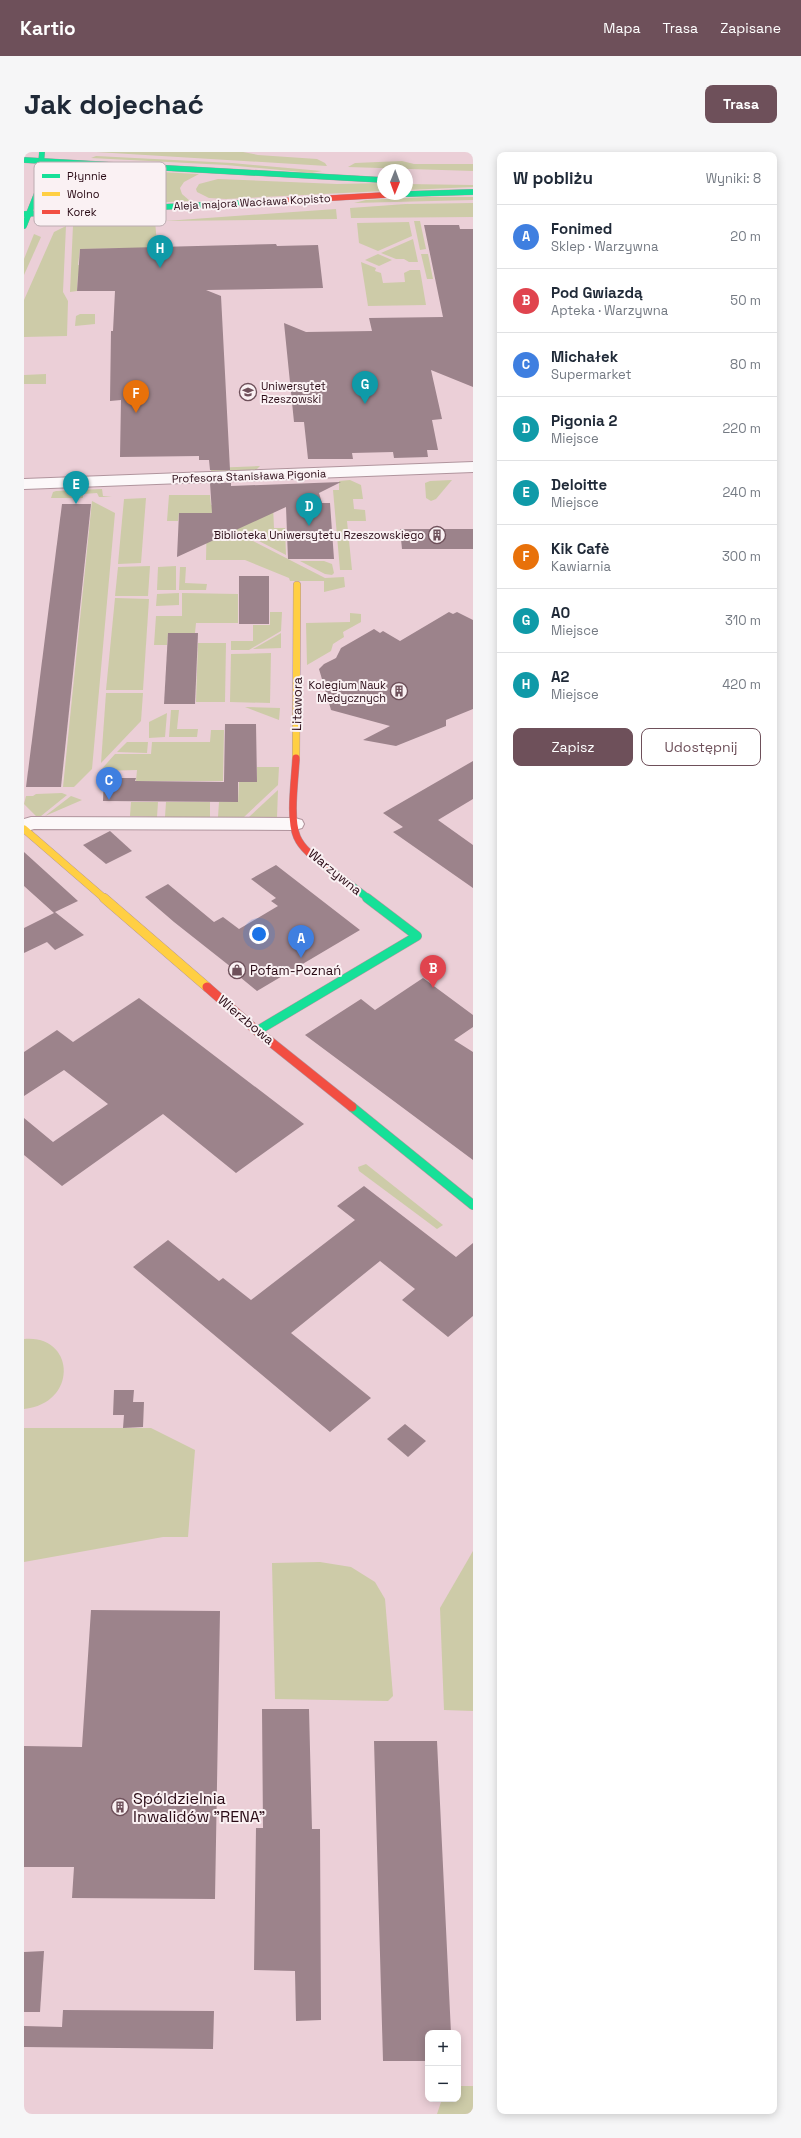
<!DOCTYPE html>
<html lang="pl">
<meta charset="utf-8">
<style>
:root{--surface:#fff;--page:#f6f6f7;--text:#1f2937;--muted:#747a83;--line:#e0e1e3;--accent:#6e505a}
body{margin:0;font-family:"Space Grotesk",sans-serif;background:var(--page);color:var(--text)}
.controls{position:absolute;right:12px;bottom:12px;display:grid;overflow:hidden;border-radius:8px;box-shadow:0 2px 10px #0003}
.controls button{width:36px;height:36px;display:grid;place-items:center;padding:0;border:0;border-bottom:1px solid var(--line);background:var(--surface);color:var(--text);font:20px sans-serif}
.compass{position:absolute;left:353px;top:12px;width:36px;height:36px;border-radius:50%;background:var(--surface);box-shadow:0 2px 10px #0003;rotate:181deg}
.you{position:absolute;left:235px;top:782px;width:14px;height:14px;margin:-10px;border:3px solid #fff;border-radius:50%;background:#1a73e8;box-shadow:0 0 0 6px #1a73e833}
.badge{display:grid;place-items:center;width:26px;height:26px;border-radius:50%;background:var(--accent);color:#fff;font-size:13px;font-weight:700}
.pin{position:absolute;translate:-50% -33px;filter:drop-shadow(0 1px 2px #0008)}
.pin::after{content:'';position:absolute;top:21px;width:14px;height:12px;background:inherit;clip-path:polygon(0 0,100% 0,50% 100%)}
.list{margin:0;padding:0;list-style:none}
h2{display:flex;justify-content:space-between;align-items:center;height:52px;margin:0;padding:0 16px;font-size:17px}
h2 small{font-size:13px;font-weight:400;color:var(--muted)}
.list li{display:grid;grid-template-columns:26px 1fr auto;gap:12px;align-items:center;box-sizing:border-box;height:64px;padding:0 16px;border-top:1px solid var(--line)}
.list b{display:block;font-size:15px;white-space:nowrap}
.list p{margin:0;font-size:13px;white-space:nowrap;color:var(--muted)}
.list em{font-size:13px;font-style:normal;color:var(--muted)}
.actions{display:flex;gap:8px;padding:12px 16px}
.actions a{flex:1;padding:9px 0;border:1px solid var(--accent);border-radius:8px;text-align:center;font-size:14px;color:var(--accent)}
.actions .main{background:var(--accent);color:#fff}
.map{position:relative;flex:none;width:449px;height:1962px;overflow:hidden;border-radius:8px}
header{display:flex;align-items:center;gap:24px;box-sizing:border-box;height:56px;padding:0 20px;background:var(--accent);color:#fff}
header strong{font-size:19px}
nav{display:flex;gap:22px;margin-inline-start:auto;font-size:14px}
.intro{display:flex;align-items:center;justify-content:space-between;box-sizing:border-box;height:96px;padding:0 24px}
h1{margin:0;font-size:28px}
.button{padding:10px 18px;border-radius:8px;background:var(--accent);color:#fff;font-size:14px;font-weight:700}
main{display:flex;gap:24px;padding:0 24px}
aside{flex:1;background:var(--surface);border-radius:8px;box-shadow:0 2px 10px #0003}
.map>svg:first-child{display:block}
</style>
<header>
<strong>Kartio</strong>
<nav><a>Mapa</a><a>Trasa</a><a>Zapisane</a></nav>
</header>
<div class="intro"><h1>Jak dojechać</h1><a class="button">Trasa</a></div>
<main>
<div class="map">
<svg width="449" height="1962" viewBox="0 0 449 1962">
<rect width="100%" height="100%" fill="#ebcfd7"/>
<g fill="#cdcba8">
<path d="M72 0H219L234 3 293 7 301 11 303 14Z"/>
<path d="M72 4 208 11 298 19 288 21 202 13 67 6Z"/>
<path d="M378 9 390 12H449V19L324 15 331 11Z"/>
<path d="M63 16 173 22H175L160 30 156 36 158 42 166 49 60 54Z"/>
<path d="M194 27 313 32 359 31V39L202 47 185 46 173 40 172 37 175 32Z"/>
<path d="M383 32 449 33V35L383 38Z"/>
<path d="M403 45H449V48L330 51 342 48Z"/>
<path d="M449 51V65L327 66 326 56 382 52Z"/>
<path d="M312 57 313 67 141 69Z"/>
<path d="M104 69H131L133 91 126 92V96L56 97 54 113 119 112 54 123 53 139 46 140 49 73Z"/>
<path d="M390 69H396L402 97 396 98Z"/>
<path d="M385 70 388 84 354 99 335 91 333 71Z"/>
<path d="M42 74 39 140 44 149 43 184 0 185V148L30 80Z"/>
<path d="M10 82 17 85 0 123V107Z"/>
<path d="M389 87 394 110H385L380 107H372L357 101Z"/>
<path d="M354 102 368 108 355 114 341 108Z"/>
<path d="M397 102H404L409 127H403Z"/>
<path d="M337 110 352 116 351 119 357 121 359 131 381 130 380 121 386 118H396L402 153 344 154Z"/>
<path d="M56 162H71V172L51 174 52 164Z"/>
<path d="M22 222V232H0V223Z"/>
<path d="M236 314 231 319 187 322V316Z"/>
<path d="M326 328 337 333 339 347H329L330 357 341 358 342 369H323L328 418H316L309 338H315V329Z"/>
<path d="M428 328 412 347 407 349 402 346 401 331 406 329Z"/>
<path d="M78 337 79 344 88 345H75L73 341 59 342V346H27L29 340 32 339Z"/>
<path d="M210 341 249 354 250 376H261L262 403 233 388 235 386 229 383 223 386 301 426 320 425 321 435 300 440V429H266L265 426 221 408H182L183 361H155L154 369H143L145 343H186L187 353 203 352Z"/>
<path d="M122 346 117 411 94 412 100 347Z"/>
<path d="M68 349 91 361 68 617 50 635H39Z"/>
<path d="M276 409H300L308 412 310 421 308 423 301 422Z"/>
<path d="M126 414 124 444H91L94 415Z"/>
<path d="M152 414V438H133L134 415Z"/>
<path d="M156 415H162L161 431 183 432 182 438H155Z"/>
<path d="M155 441V453L132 454 133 442Z"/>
<path d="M158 441 214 442V471H172L171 481H144L143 493H130L132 464H158Z"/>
<path d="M91 446 125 447 119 538H82Z"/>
<path d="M246 460H258L257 479 225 498H207V489H229V473H246Z"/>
<path d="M326 461 337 462V470L319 480 320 485 309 492 307 499 283 513 282 471 326 470Z"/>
<path d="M257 481V496L229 497Z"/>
<path d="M174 491H202L201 550H172Z"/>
<path d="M247 501 246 551 206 550 207 502Z"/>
<path d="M82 541H119L117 569 77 611Z"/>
<path d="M221 555 256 556 255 568Z"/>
<path d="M147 558H155L153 577H174L173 585H145Z"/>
<path d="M143 561 141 585 125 586V570Z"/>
<path d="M187 578H200L199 629H112L113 618 76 619 91 602H127L128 590H186Z"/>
<path d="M103 590H124L123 601 93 600Z"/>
<path d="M233 615H255L254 633 220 665H194L195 650H214L215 630H233Z"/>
<path d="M254 638 253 665H225Z"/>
<path d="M38 641 43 643 17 664H12L0 652 2 644H9L12 642Z"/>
<path d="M47 644 58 648 21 664Z"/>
<path d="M107 650H134L133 665 106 664Z"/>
<path d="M142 650H186V665H141Z"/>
<path d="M342 1012 419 1073 413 1077 335 1019 334 1015Z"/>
<path d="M0 1187C51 1182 55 1251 0 1257Z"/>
<path d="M0 1276H127L171 1298 164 1385H139L0 1410Z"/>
<path d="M449 1399V1559L420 1558 416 1456Z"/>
<path d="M296 1410 327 1415 351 1430 361 1447 369 1544 364 1549 251 1547 248 1411Z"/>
<path d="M434 1934H449V1962H413L418 1947H434Z"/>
</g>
<g fill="#9c838b">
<path d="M400 73H435L436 77H449V235L407 218 418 267 408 268 414 298H403L404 305 370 306 369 300 328 301 329 307H284L280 270H270L260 171 282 180 348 179 345 166 419 165Z"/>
<path d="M252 92 253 94 294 93 299 136 182 138 197 144 206 318H186L185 308H175V304L96 305 97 248 86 249 87 179H89L91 139H53L56 97Z"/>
<path d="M317 330 295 341 298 351H306L310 407H264L262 355 153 405 155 361H188L186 331H207V334Z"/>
<path d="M38 352H67L37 635H2Z"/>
<path d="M376 377H449V397H378Z"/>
<rect x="215" y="424" width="30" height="48"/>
<path d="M425 460 429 462 433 460 449 468V557L422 568V574L372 594 339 588 366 574 307 558 295 517 300 512 312 506 317 496 350 477 356 481 359 479 376 489Z"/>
<path d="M144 481H174L171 552H140Z"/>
<path d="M201 572H232L233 630H214V650L79 649 80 626H112L111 629 200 630Z"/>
<path d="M449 609V647L414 668 449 693V736L369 680 379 675 359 661Z"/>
<path d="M86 679 108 699 82 712 59 693Z"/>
<path d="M0 700 54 749 31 760 60 783 31 798 23 790 0 801V776L30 761 0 734Z"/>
<path d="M252 713 336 778 233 839 205 816 207 815 150 770 121 745 144 732 190 770 199 765 215 777 254 754 247 749 252 746 227 727Z"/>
<path d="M399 826 449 863V875L430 888 449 900V1008L281 883 337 847 351 858Z"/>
<path d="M115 846 259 956 280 972 212 1021 139 962 38 1034 0 1003V966L29 990 84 952 40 918 0 944V900L33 878 49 890Z"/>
<path d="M340 1034 432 1105 449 1091V1164L424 1185 378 1148 391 1137 356 1109 267 1181 347 1246 306 1280 109 1115 144 1088 195 1129 199 1126 227 1148 331 1068 313 1054Z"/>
<path d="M90 1238H110L109 1250H120L119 1275 99 1276 100 1263H89Z"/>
<path d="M381 1272 402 1289 384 1305 363 1287Z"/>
<path d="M67 1458 196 1459 191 1747 48 1746 50 1715H0V1594L58 1595Z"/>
<path d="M238 1557H285L288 1677H296L297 1868 272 1869 271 1819 230 1818 232 1676H239Z"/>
<path d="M350 1589H413L427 1881H404V1909H359Z"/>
<path d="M20 1799 16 1860H0V1800Z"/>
<path d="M39 1858 190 1859 189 1897 0 1895V1874L38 1875Z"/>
</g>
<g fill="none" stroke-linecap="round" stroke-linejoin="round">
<g stroke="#b0949d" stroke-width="2">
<g id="street">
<path d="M449 310V320L0 337V327Z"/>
<path d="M7 665 271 666 278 668 280 672 278 676 271 678 10 677 0 680V667Z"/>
</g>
</g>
<g stroke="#b0949d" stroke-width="6">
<g id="fast-far2">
<path d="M0 8 359 28"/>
<path d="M383 42 449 40"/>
<path d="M0 62 255 49"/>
<path d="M0 74 15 36 18 0"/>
</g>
</g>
<g stroke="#b0949d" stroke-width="8">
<path id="fast-far1" d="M311 721 345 747"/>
</g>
<g stroke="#b0949d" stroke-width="10">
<g id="fast">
<path d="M233 879 393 784 343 746"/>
<path d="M328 955 449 1053"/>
</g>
</g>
<g stroke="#b0949d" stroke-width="8">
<g id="slow-far1">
<path d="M272 606 273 433"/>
<path d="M0 677 81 747"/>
</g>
</g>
<g stroke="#b0949d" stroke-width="10">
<path id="slow" d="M80 746 183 835"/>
</g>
<g stroke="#b0949d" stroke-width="6">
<path id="jam-far2" d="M255 49 379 42"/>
</g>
<g stroke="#b0949d" stroke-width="8">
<path id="jam-far1" d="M272 606C271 628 265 666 273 685 280 701 299 711 311 721"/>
</g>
<g stroke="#b0949d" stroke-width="10">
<path id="jam" d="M183 835 233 879 328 955"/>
</g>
<use href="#street" fill="#fcf8f9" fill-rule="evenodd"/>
<use href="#fast-far2" stroke="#16e098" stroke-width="5.5"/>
<use href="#fast-far1" stroke="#16e098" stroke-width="7"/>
<use href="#fast" stroke="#16e098" stroke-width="9"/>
<use href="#slow-far1" stroke="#ffcf43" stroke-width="7"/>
<use href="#slow" stroke="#ffcf43" stroke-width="9"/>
<use href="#jam-far2" stroke="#f24e42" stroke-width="5.5"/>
<use href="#jam-far1" stroke="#f24e42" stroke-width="7"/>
<use href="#jam" stroke="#f24e42" stroke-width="9"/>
</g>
<defs>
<g id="university-ring" transform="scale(0.9)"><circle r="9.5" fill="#faf1f3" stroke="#6e505a" stroke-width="1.5"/><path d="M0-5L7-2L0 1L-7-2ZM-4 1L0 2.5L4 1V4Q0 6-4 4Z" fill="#6e505a"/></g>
<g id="building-ring" transform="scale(0.9)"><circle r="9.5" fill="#faf1f3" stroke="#6e505a" stroke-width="1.5"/><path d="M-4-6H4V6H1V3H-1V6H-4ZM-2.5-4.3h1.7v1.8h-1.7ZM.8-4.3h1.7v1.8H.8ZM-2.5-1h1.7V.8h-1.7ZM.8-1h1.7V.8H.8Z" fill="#6e505a"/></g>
<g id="shop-ring" transform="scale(0.9)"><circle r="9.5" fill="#faf1f3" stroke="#6e505a" stroke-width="1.5"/><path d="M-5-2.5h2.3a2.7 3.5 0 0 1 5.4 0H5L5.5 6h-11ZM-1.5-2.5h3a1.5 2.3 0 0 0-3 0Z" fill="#6e505a"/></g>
</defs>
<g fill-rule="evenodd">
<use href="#university-ring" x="224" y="240"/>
<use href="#building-ring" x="413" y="383"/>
<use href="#building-ring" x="375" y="539"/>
<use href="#shop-ring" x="213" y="818"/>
<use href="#building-ring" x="96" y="1655"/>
</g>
<g text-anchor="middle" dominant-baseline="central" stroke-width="4" stroke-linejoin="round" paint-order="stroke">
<g font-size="11" fill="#2a0b16" stroke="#faf1f3">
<text transform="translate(228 50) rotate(-3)">Aleja majora Wacława Kopisto</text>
<text transform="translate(225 324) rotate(-2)">Profesora Stanisława Pigonia</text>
</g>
<g font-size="11" fill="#2a0b16" stroke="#faf1f3" text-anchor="end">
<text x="237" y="234" text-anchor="start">Uniwersytet<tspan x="237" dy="13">Rzeszowski</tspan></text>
<text x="400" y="383">Biblioteka Uniwersytetu Rzeszowskiego</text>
<text x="362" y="533">Kolegium Nauk<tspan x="362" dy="13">Medycznych</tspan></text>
</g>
<g font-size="13" fill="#2a0b16" stroke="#faf1f3">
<text transform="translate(273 552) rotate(-89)">Litawora</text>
<text transform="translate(311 720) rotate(39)">Warzywna</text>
<text transform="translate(222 868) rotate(40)">Wierzbowa</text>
</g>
<g font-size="13" fill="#2a0b16" stroke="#faf1f3" text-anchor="start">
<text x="226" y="818">Pofam-Poznań</text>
</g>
<g font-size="16" fill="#2a0b16" stroke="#faf1f3" text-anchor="start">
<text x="109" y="1646">Spóldzielnia<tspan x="109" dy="18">Inwalidów "RENA"</tspan></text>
</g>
</g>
<rect x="10" y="10" width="132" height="64" rx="6" fill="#faf1f3" stroke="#bcacb1" stroke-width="1"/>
<rect x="18" y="22" width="18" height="4" fill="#16e098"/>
<rect x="18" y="40" width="18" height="4" fill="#ffcf43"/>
<rect x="18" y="58" width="18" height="4" fill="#f24e42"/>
<g font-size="11" fill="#2a0b16">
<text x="43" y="28">Płynnie</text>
<text x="43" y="46">Wolno</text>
<text x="43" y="64">Korek</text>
</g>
</svg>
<div class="controls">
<button>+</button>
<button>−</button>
</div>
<svg class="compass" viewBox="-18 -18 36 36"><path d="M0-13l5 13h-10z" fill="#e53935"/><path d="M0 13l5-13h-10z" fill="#747a83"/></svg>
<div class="you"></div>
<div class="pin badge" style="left:277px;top:806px;background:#3f7fe0">A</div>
<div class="pin badge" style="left:409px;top:836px;background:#e0444e">B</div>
<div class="pin badge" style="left:85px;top:648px;background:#3f7fe0">C</div>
<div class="pin badge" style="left:285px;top:374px;background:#0f9aa8">D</div>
<div class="pin badge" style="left:52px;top:352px;background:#0f9aa8">E</div>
<div class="pin badge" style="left:112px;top:261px;background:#e8710a">F</div>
<div class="pin badge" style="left:341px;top:252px;background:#0f9aa8">G</div>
<div class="pin badge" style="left:136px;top:116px;background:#0f9aa8">H</div>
</div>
<aside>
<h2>W pobliżu<small>Wyniki: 8</small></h2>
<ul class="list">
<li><span class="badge" style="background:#3f7fe0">A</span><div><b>Fonimed</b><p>Sklep · Warzywna</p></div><em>20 m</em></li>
<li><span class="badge" style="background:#e0444e">B</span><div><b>Pod Gwiazdą</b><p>Apteka · Warzywna</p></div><em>50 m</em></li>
<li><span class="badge" style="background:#3f7fe0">C</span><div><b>Michałek</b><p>Supermarket</p></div><em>80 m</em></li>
<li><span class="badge" style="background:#0f9aa8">D</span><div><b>Pigonia 2</b><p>Miejsce</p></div><em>220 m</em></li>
<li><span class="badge" style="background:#0f9aa8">E</span><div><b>Deloitte</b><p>Miejsce</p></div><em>240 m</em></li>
<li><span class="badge" style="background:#e8710a">F</span><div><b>Kik Cafè</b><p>Kawiarnia</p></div><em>300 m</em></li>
<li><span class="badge" style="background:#0f9aa8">G</span><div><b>A0</b><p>Miejsce</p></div><em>310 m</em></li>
<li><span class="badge" style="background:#0f9aa8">H</span><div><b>A2</b><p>Miejsce</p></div><em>420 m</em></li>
</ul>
<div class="actions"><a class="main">Zapisz</a><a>Udostępnij</a></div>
</aside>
</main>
